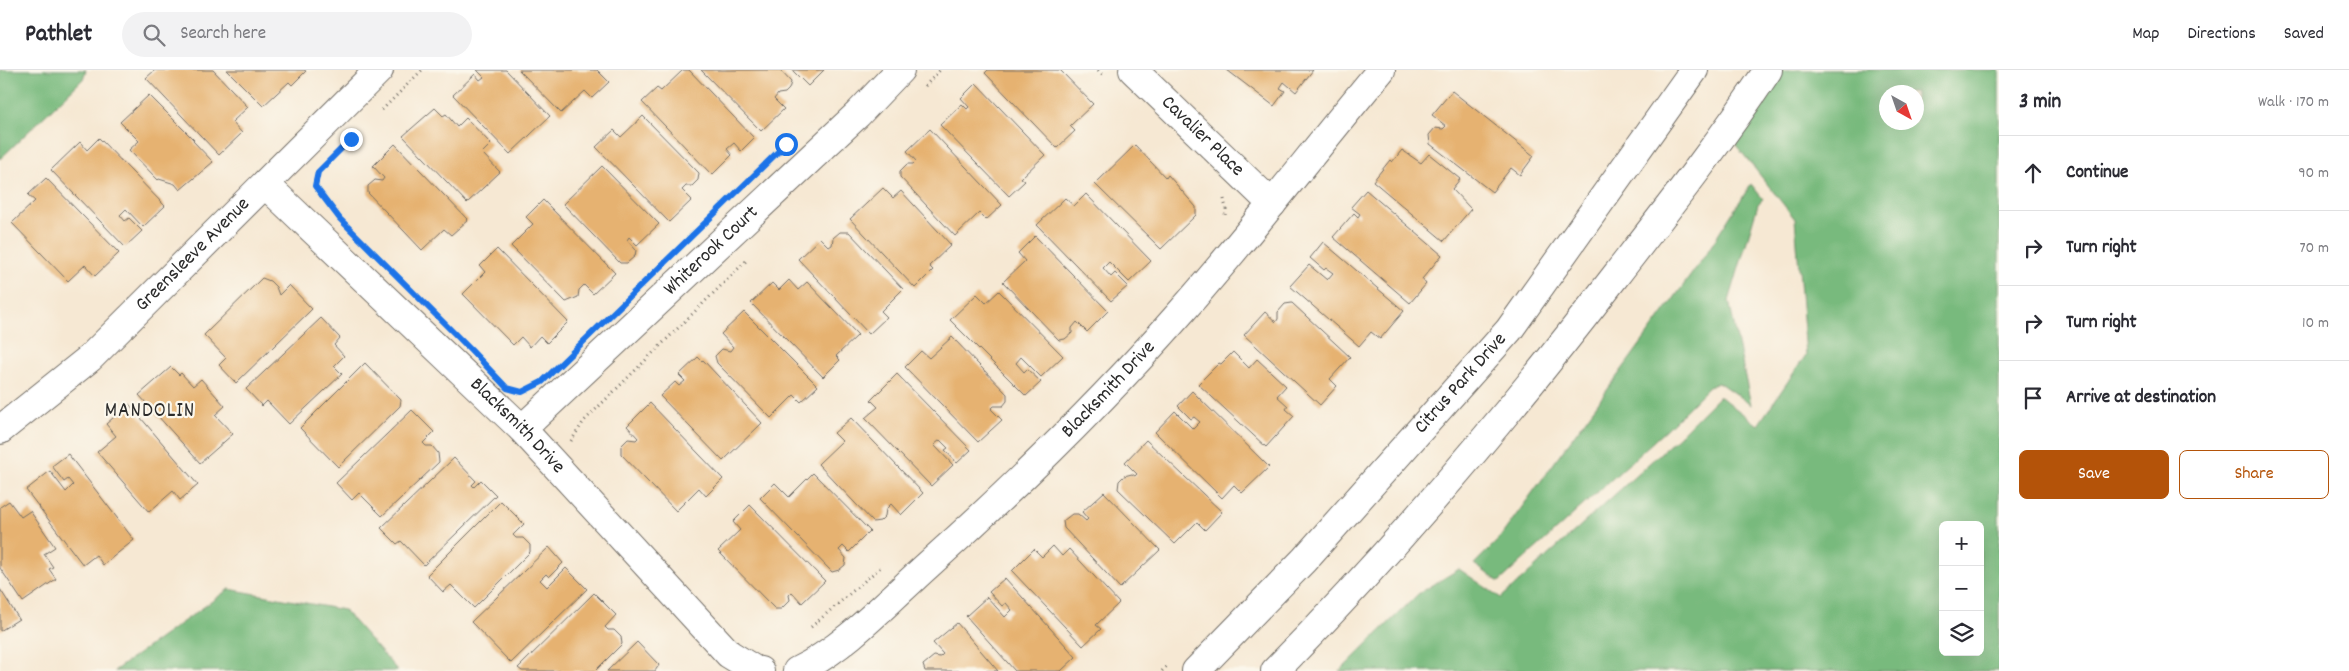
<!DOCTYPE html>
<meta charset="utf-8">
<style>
:root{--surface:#fff;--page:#f2f2f3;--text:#2b2b33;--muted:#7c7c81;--line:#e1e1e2;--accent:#b45309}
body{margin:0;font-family:Dekko,sans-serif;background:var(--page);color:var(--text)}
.controls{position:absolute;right:15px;bottom:15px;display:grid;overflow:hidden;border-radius:8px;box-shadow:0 5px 20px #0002}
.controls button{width:45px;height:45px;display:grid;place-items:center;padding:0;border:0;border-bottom:1px solid var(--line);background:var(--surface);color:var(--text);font:25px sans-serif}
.compass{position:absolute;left:1879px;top:15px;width:45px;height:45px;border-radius:50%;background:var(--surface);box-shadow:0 5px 20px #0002;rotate:140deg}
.stop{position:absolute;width:15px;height:15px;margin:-11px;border:4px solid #1a73e8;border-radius:50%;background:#fff}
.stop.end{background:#1a73e8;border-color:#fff;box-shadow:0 1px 5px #0008}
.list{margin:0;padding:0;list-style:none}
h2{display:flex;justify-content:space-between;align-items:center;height:65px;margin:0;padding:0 20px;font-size:21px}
h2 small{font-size:16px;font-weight:400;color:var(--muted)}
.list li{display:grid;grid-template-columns:32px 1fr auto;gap:15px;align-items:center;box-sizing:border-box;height:75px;padding:0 20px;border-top:1px solid var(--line)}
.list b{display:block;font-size:19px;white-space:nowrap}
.list em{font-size:16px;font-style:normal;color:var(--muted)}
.actions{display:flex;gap:10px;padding:15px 20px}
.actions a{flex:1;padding:11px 0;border:1px solid var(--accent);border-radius:8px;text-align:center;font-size:18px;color:var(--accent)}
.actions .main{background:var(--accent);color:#fff}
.icon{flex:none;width:28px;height:28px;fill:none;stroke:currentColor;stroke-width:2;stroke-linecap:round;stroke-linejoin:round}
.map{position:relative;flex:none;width:1999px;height:601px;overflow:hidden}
header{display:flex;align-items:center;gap:30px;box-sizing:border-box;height:70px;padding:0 25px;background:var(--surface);border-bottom:1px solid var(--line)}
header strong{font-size:24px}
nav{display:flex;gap:28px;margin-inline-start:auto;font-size:18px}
.search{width:350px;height:45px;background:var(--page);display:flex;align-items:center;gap:12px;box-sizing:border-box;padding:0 18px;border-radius:28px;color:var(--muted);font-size:19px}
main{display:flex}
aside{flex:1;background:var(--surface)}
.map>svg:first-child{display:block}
</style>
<header>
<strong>Pathlet</strong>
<div class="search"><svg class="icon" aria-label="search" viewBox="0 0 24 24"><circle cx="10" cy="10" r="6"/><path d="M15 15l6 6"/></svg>Search here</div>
<nav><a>Map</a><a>Directions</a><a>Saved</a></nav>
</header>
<main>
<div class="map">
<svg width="1999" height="601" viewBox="0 0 1999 601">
<rect width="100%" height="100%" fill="#fbf7ec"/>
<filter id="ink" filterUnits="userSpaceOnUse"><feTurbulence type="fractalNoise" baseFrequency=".02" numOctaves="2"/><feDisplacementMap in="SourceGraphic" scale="10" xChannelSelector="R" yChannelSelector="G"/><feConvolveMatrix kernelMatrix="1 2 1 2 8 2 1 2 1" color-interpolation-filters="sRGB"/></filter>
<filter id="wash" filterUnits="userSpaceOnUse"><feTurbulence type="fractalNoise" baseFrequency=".0096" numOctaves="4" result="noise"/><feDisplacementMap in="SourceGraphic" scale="20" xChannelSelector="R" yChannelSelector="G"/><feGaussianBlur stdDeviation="1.12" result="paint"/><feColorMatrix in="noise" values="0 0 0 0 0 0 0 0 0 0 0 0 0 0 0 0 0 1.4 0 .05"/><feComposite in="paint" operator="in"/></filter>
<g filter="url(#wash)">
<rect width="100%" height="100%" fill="#f6e8d3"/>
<g fill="#78ba7d" stroke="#527254" fill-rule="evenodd">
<path d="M0 0H86L83 9 0 89Z"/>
<path d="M1766 0H1999V601H1340L1418 524 1459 499 1501 528 1677 368 1719 326 1758 355 1806 285 1795 149 1736 75 1744 34ZM1886 22H1916V52H1886ZM1943 455H1980V582H1943Z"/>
<path d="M1751 114 1763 129 1758 134 1729 231 1751 335 1721 314 1717 313 1709 317 1668 358 1499 512 1474 494 1498 470 1704 187Z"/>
<path d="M229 519 344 540 398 601H114Z"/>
</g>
<g id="blocks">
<g fill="#e6b271">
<path d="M155 0H213L248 37 232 52 242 63 219 85 146 8Z"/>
<path d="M227 0H304L306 1 292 15 289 12 263 36Z"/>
<path d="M477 0H506L550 46 510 84 453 25 475 4 480 10 484 7Z"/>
<path d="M519 0H597L609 12 592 28 585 21 561 43Z"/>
<path d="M683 0H689L754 68 741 81 734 73 727 79 732 85 712 105 642 32 657 18 661 21Z"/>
<path d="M701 0H780L791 12 789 19 785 23 778 24 774 29 784 39 761 61Z"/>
<path d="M792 0H824L808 16Z"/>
<path d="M988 0H1060L1093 34 1070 56 1075 61 1057 78 985 3Z"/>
<path d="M1227 0H1313L1296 22 1284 12 1280 18 1285 21 1274 36Z"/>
<path d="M976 13 1045 85 1021 108 1025 111 1009 126 940 55 962 34 967 39 969 37 961 28Z"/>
<path d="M1452 21 1534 86 1520 105 1511 98 1492 122 1430 74 1429 65 1435 58 1443 59 1446 56 1432 45Z"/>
<path d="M149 25 194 70 193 71 213 92 180 120 175 114 159 109 158 110 129 80 139 71 120 52Z"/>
<path d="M435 38 443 46 446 44 457 57 466 48 491 74 482 83 500 102 467 133 403 66Z"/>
<path d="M643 46 699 103 698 110 692 116H686L682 120 692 130 669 152 596 77 614 60 621 67Z"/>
<path d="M930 59 1002 135 986 150 979 143 955 166 900 107V101L907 94H913L916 91 907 81Z"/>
<path d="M99 68 165 136 143 157 126 139 120 145 125 151 129 148 142 161 125 177 51 100 80 72 87 80Z"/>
<path d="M395 74 468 150 451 165 444 159 422 180 368 123V116L375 110 382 111 384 108 373 96Z"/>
<path d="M1135 75 1166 108 1168 105 1196 137V145L1161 179 1095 114Z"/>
<path d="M1402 80 1421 93 1429 84 1460 109 1452 119 1471 139 1444 171 1373 111 1390 90 1392 92Z"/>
<path d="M602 96 659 154 637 175 629 167 627 170 636 180 635 186 627 193H620L563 134Z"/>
<path d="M46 108 119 183 95 206 85 195 68 211 12 153 35 131 28 125Z"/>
<path d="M883 118 893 128 901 121 951 175 929 196 933 200 915 218 850 149Z"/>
<path d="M1366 120 1442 185 1422 209 1426 214 1410 233 1333 167 1354 143 1358 147 1360 144 1351 137Z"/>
<path d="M1086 124 1151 191 1129 212 1109 192 1103 198 1111 207 1115 203 1128 216 1111 231 1037 155 1065 128 1074 136Z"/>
<path d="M543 130 615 203 593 224 584 215 579 220 578 227 566 232 511 176 533 154 526 147Z"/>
<path d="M840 162H849L903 219 881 241 887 247 869 264 798 189 820 168 829 177 832 175 833 168Z"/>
<path d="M1035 166 1108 241 1087 262 1077 252 1072 258V263L1065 269 1059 270 1003 212 1025 191 1018 183Z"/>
<path d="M1323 172 1404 241 1380 269 1371 262 1359 276 1290 216 1309 195 1327 210 1333 203 1326 198 1324 200 1310 188Z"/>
<path d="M497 179 568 252 547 273 540 266 530 277 521 267 513 275 463 224 485 202 480 196Z"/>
<path d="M262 208 270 211 276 217 279 225 289 215 312 239 236 313 219 295 226 288 204 265Z"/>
<path d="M789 210 798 220 807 212 858 265 836 286 840 290 823 307 751 233 772 213 779 220Z"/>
<path d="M999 221 1063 286 1041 307 1021 287 1016 293 1024 302 1027 299 1041 312 1026 326 950 250 977 224 986 233Z"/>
<path d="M1292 233 1350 287 1330 309 1337 316 1320 335 1244 265 1265 242 1276 252 1278 249V242L1285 234Z"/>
<path d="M744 242 818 316 801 332 794 325 771 348 717 293 715 286 722 279 730 281 733 277 721 264Z"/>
<path d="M321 248 340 268 334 275 344 286 334 296 342 304 289 354 267 331 262 336 246 319Z"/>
<path d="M952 267 1007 324V331L1003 336H994L991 339 1002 350 978 372 905 297 921 281 929 288Z"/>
<path d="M1233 282 1249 298 1257 289 1286 316 1277 326 1288 336 1286 339 1294 346 1266 377 1198 314 1219 293 1221 294Z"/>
<path d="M698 287 702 291 703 290 762 353 723 391 660 326 675 312 679 316 685 311 679 305Z"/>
<path d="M365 293 401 330 400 336 338 397 300 358Z"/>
<path d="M171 297 179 305 181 303 193 316 201 309 225 336 215 345 233 364 200 393 139 325Z"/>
<path d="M897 304 971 380 957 393 945 380 948 378 940 370 934 375 953 395 931 416 865 348 878 337 871 330Z"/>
<path d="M1192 321 1269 397 1242 423 1234 415 1222 428 1155 362 1175 341 1193 359 1200 352 1194 347 1191 349 1178 336Z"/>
<path d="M650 333 723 409 706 426 699 418 676 441 621 384V376L628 369 636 370 638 368 627 356Z"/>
<path d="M129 334 198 415 180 430 173 421 149 442 97 382 116 366 106 354Z"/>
<path d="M412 340 434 362 423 373 426 376H432L438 383 439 392 382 446 359 423 352 430 336 413Z"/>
<path d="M851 348 923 423 901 445 891 434 886 439 885 446 880 451 873 452 818 394 842 371 834 363Z"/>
<path d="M1146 370 1222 442 1205 460 1197 452 1175 474 1118 419 1119 411 1124 406 1132 404 1135 406 1137 404 1125 392Z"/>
<path d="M68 384 134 470 103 495 96 485 83 495 26 420 50 401 66 422 73 415 68 409 64 412 52 396Z"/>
<path d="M454 388 476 411 472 415 474 417 481 410 496 425 424 495 401 471 397 474 381 458Z"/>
<path d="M813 403 870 461 849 482 843 476 839 480 846 488 845 495 839 500 832 502 760 428 775 413 789 427Z"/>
<path d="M1104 422 1160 480 1120 518 1064 458 1063 451 1072 444H1078L1086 451 1088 449 1082 442Z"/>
<path d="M9 431 21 447 30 441 55 477 44 484 53 497 49 499 56 509 23 532 0 498V437Z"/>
<path d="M501 431 524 454 513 465 516 468H523L530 475V482L474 538 451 515 443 522 427 505Z"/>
<path d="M750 435 825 511 802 533 792 522 789 525 790 530 781 539H775L718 481 740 460 733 452Z"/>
<path d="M1053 476 1062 486 1069 479 1119 533 1096 555 1101 559 1083 576 1012 501 1034 479 1042 487Z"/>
<path d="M549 477 563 493 549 507 546 504 540 510 547 517 566 498 587 519 511 593 471 552Z"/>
<path d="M1005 508 1076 587 1061 601H1015L966 546 987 527 1005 547 1012 540 1006 533 1002 536 989 522Z"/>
<path d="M0 519 19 549 0 561Z"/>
<path d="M594 523 616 545 605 557 608 560H614L621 567 622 574 595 601H522L518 598Z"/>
<path d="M957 553 998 601H925L923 595 934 586 940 587 943 584 933 573Z"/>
<path d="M637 572 659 595 655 601H607Z"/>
</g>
</g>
</g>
<g filter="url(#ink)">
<use href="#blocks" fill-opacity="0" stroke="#726d66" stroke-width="1"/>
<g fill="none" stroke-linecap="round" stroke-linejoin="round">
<g stroke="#726d66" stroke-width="30">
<g id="minor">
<path id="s1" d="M1133 0 1272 134"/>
<path id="s2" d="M266 115 522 359 729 584 755 600 760 601"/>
<path id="s3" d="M522 359 858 44 900 0"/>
<path id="s4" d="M0 360 90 288 379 0"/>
<path id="s5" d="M797 601C844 579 889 530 928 495 1015 417 1105 329 1182 241 1251 163 1314 80 1381 0"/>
<path id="s6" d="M1196 601 1304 490 1509 260 1694 0"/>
<path d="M1275 601C1398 476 1510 343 1617 204 1669 137 1721 71 1768 0"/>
</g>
</g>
<g stroke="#726d66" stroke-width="3" stroke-dasharray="1 4" stroke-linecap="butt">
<path d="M1098 0 1105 7"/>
<path d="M925 16 940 0"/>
<path d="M382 40 422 0"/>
<path d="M318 102 315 116 321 126"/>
<path d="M1224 129 1226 139 1225 145"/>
<path d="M571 371 584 351 747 190"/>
<path d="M811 557 882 496"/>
<path d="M1162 601 1168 595"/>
</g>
<use href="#minor" stroke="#fff" stroke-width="28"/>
</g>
</g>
<g fill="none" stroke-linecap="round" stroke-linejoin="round" filter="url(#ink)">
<path stroke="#1a73e8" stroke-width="6" d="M351 69 318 102 315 116 340 149 471 280 507 318 522 322 542 312 786 74"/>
</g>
<g text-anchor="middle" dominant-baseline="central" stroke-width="4.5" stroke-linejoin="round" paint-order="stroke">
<g font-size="20" fill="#2b2b2b" stroke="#fbf7ec">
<text stroke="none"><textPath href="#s1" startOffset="96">Cavalier Place</textPath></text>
<text stroke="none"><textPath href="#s3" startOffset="260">Whiterook Court</textPath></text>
<text stroke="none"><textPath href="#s4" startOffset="261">Greensleeve Avenue</textPath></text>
<text stroke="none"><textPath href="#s6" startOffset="391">Citrus Park Drive</textPath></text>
<text stroke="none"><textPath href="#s5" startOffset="421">Blacksmith Drive</textPath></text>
<text stroke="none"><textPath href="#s2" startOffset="348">Blacksmith Drive</textPath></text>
</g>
<g font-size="21" letter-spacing="1" fill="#2b2b2b" stroke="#fbf7ec">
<text x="150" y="342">MANDOLIN</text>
</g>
</g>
</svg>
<div class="controls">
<button>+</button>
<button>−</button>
<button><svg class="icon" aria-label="layers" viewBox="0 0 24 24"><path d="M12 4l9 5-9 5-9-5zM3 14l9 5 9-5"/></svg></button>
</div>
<svg class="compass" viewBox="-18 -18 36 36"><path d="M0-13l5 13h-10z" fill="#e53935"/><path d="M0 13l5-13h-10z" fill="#7c7c81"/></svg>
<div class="stop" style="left:786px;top:74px"></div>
<div class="stop end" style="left:351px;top:69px"></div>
</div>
<aside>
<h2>3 min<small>Walk · 170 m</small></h2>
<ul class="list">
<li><svg class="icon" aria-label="ahead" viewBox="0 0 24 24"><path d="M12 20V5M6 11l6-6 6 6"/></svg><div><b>Continue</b></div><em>90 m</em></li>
<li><svg class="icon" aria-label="right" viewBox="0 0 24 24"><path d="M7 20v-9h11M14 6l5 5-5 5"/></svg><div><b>Turn right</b></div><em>70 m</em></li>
<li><svg class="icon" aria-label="right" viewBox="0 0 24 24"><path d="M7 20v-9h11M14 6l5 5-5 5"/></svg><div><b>Turn right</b></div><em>10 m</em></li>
<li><svg class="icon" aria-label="arrive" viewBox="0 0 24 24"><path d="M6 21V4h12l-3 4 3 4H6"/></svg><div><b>Arrive at destination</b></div></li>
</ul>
<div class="actions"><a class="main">Save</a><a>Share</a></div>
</aside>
</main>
